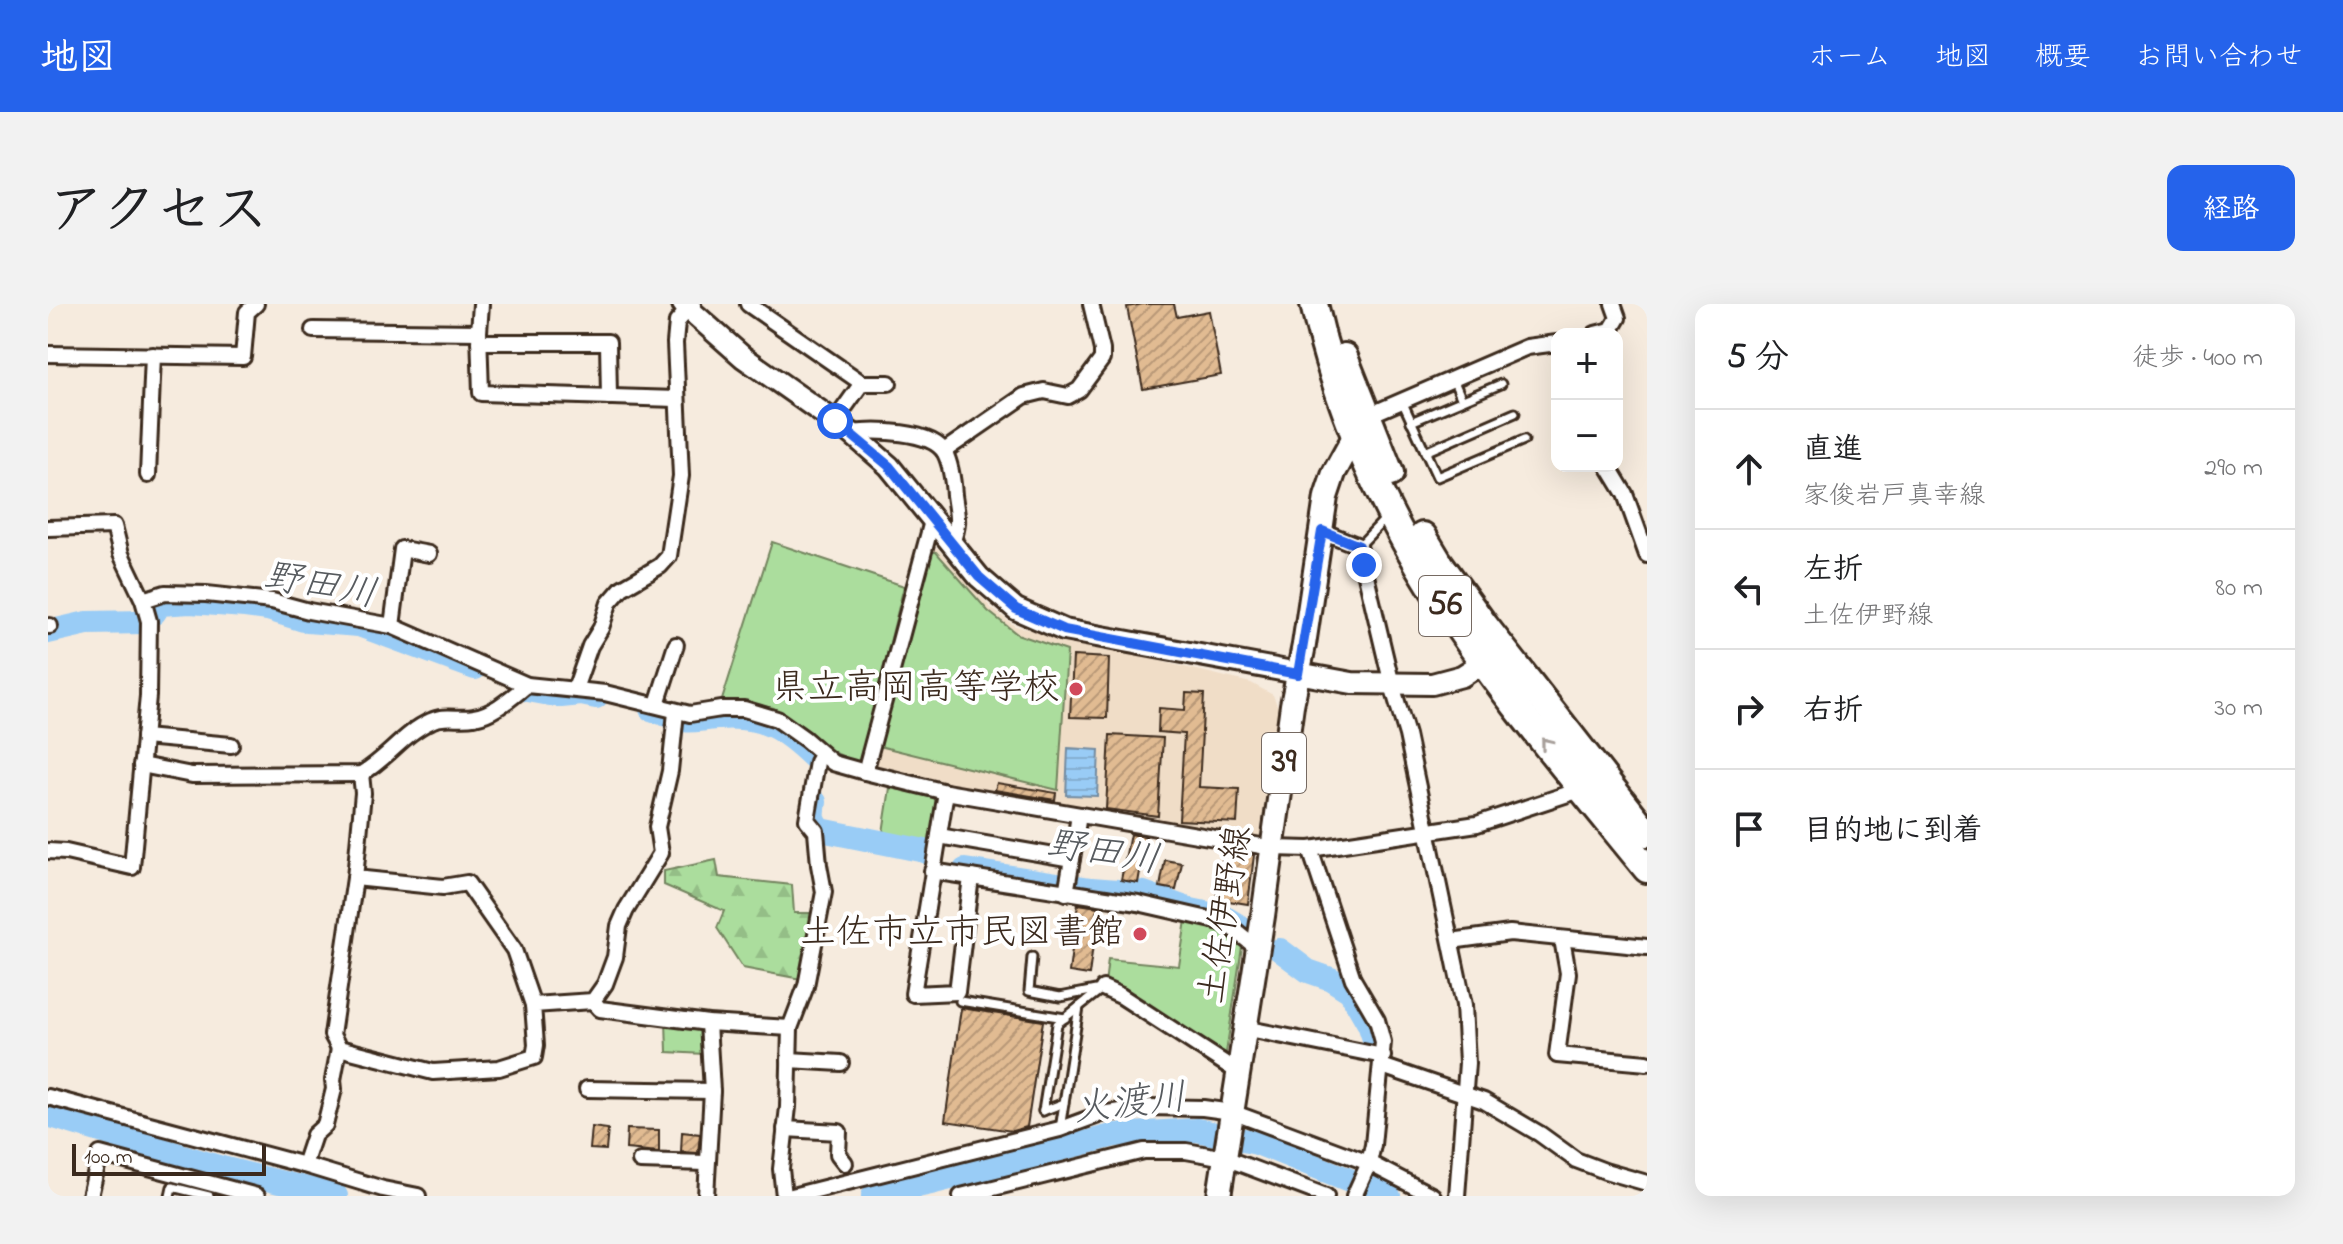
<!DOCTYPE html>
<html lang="ja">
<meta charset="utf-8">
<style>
:root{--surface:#fff;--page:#f2f2f2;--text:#202124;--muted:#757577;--line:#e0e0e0;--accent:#2563eb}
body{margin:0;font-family:"Indie Flower","Klee One",sans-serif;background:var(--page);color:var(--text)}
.controls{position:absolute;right:24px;top:24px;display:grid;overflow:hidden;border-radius:16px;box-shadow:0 8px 32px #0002}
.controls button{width:72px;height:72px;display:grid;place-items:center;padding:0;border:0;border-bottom:2px solid var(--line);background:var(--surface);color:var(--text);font:40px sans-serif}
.scale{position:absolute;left:24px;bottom:20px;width:194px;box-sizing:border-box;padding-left:8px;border:4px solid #3b2a1e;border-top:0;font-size:22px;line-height:28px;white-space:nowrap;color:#3b2a1e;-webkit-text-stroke:6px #fff;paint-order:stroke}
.stop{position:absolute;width:24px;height:24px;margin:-18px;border:6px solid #2563eb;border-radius:50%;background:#fff}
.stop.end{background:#2563eb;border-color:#fff;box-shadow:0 2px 8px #0008}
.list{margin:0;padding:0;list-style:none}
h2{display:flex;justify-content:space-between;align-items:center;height:104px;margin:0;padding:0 32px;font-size:34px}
h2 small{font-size:26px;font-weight:400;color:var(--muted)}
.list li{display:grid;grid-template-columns:52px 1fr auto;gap:24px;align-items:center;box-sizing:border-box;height:120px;padding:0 32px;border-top:2px solid var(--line)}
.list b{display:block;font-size:30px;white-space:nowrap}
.list p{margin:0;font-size:26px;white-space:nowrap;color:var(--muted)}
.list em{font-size:26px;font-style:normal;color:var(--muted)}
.icon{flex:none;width:44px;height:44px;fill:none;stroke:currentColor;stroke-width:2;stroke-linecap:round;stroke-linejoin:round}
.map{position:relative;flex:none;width:1599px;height:892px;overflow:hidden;border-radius:16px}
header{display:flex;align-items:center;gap:48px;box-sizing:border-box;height:112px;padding:0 40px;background:var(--accent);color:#fff}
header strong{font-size:38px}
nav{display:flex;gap:44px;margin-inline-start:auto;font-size:28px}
.intro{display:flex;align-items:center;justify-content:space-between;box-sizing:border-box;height:192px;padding:0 48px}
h1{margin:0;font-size:56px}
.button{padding:20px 36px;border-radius:16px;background:var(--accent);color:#fff;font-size:28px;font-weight:700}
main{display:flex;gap:48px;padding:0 48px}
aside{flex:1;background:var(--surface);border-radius:16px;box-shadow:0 8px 32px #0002}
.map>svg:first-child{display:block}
</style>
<header>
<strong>地図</strong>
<nav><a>ホーム</a><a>地図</a><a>概要</a><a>お問い合わせ</a></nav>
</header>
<div class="intro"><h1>アクセス</h1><a class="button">経路</a></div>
<main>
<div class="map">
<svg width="1599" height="892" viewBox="0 0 1599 892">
<defs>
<pattern id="forest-firs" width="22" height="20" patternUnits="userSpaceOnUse" patternTransform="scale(2)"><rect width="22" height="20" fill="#abdd9d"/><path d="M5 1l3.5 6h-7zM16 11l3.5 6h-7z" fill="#94be87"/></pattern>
<pattern id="water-rules" width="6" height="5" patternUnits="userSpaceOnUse" patternTransform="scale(2)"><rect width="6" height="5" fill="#99ccf6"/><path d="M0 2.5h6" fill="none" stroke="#85afd2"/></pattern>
<pattern id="building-hatch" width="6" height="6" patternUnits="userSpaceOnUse" patternTransform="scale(2)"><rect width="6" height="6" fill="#e1bb92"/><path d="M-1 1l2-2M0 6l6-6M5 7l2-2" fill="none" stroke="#b89877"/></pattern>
</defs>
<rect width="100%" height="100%" fill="#f6ebde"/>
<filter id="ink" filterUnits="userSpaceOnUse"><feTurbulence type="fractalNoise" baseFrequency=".0125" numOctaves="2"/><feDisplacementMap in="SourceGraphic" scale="16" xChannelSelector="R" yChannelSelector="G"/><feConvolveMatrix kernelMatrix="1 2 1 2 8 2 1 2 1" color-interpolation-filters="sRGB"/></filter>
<g filter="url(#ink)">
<path fill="#f0ddc7" d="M889 244 944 305 967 322 1203 379 1225 391 1230 404 1211 538 1016 505 827 465 822 458 880 246Z"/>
<g fill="#abdd9d" stroke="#73845e" stroke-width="2">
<path d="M724 238 856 282 812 460 783 447 726 404 674 396Z"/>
<path d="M881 248H888L940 307 969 330 1019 347 1010 486 831 442Z"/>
<path d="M842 484 884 492 890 498 882 545 834 535Z"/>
<path d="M1138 616 1170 627 1194 643 1178 749 1057 680 1060 655 1131 662Z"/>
<path d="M618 716 656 721V750L619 748Z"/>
</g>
<path fill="url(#forest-firs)" stroke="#73845e" stroke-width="2" d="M668 556 671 573 744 581 746 609H768L753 675 695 664 669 624 676 607 616 581V567Z"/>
<path fill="url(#water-rules)" stroke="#738ba0" stroke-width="2" d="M1020 444 1051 446 1049 492 1018 491Z"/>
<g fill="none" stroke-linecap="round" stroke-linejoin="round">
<g stroke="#99ccf6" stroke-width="24">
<path d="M106 309 112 300 142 298 197 302 220 305 259 317 311 321 427 364"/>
<path d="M0 328 39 319 98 318"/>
<path d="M480 386 513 392 533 390 548 393"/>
<path d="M603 405C613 408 624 414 633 416 645 418 659 414 671 414 715 411 735 424 766 454"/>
<path d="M767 498C765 510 764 517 773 526L877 547 881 549"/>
<path d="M917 566 1043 585 1096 589 1143 606 1176 613 1201 628"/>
<path d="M1232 646 1260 667 1283 675 1302 687 1321 720 1329 744"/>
<path d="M0 811 174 864 288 892"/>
<path d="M825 892 887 878 1067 831 1149 826 1209 839 1341 892"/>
</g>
</g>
<g fill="url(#building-hatch)" stroke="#3b2a1e" stroke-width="2">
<path d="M1095 0H1126L1129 13 1161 7 1173 71 1095 85 1079 3Z"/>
<path d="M1025 352 1061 354 1059 414 1022 413Z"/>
<path d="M1138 389 1156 390 1151 483 1191 485 1189 519 1131 516 1136 430 1110 428 1111 404 1137 406Z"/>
<path d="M1062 431 1115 434 1110 512 1058 505Z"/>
<path d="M949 479 1008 489 1007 496 947 486Z"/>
<path d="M1082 530 1098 533 1090 579 1073 576Z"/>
<path d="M1176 546 1206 551 1200 600 1168 595Z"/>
<path d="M1117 556 1134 559 1128 586 1112 583Z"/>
<path d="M1030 600 1050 603 1041 671 1021 668Z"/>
<path d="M913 704 995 717 979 823 964 827 897 817Z"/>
<path d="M544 823 560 825 558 846 542 845Z"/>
<path d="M579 825 611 826V848L578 845Z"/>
<path d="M634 828 652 830 650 849 633 848Z"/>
</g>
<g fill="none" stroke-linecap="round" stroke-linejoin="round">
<g stroke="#3b2a1e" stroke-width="13">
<g id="lane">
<path d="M1405 75 1414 96"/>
<path d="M1354 97 1389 173 1476 136"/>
<path d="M1363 118 1453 80"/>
<path d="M1377 148 1467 109"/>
<path d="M1311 242 1337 215"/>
<path d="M984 653 981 687 1012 693 1053 685"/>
<path d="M912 697 1017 714"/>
<path d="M995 807 1009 720 1055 684"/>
<path d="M995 807 1016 799 1031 703"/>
<path d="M1012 825 1016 799"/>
<path d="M122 892 124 883 161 892"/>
</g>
</g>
<g stroke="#3b2a1e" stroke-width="20">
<g id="street">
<path d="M700 0 814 79"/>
<path d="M265 26 431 28 433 0"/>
<path d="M431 28 433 89 629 95"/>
<path d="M1547 30 1563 26 1570 14 1565 0"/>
<path d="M431 38H560L561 93"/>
<path d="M0 50 195 53 199 8 208 0"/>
<path d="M1319 112 1479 43 1509 39"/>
<path d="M787 117 814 79H841"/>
<path d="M803 129C826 126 884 126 897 149 903 161 905 177 906 191 909 213 912 218 904 239"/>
<path d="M896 147 976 92 996 87 1020 92 1031 86 1054 55V46L1043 0"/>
<path d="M1560 162 1577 190 1599 251"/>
<path d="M100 171 105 51"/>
<path d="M0 224 66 222 73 250 95 296 101 317 100 392 84 563 18 548 0 547"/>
<path d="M1274 227 1311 242 1344 381 1359 431 1416 701 1419 759 1409 892"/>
<path d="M95 296 117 289 158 290 224 297 261 307 344 322 479 381 557 389 642 410 673 405H696L729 415 757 435 785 459 817 468 898 488 1225 544 1262 545 1429 520 1535 485"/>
<path d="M0 322H2"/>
<path d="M344 322 354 245 381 250"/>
<path d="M527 385 542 342 553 324 561 299 574 284 612 262 621 252 633 172 627 39 629 18 645 0"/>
<path d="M609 400 628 341"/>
<path d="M96 433 183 441"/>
<path d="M93 461 144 471 313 470C339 455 356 429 383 417 396 410 412 416 426 413 446 410 464 393 479 381"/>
<path d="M817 468 884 217"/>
<path d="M313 470 315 489 307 574 284 731 291 744 385 768 451 764 486 753 488 741 485 701 545 697 557 680 567 653 571 622 578 606 613 549 609 523 622 467 628 408"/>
<path d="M898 488 865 690 909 688 923 573"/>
<path d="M891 532 1024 555 1031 511"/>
<path d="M1262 545 1305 675 1329 716 1335 738 1325 841 1321 859 1306 892"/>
<path d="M884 567 1090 599 1178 619 1209 644"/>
<path d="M307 574 395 583 419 579 466 646 485 701"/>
<path d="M1018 589 1024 555"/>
<path d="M1514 635 1520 669 1509 751 1599 759"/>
<path d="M1403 637 1462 629 1599 643"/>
<path d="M1055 684 1073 692 1190 768"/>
<path d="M545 697 552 705 660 719 742 724"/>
<path d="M1196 724 1335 752"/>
<path d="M291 744 285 776 286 785 277 821 266 831 256 861 335 885 370 892"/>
<path d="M741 756 793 759"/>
<path d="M1334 762 1436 797 1492 830 1528 856 1557 867 1599 879"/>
<path d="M539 785 664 787"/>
<path d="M0 793 256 861"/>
<path d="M737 825 791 828 790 850 797 859"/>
<path d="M592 857 658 859"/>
<path d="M42 892 52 850 209 892"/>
<path d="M658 892 664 787 660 719"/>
<path d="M736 892 733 865 740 803 742 724 758 682 776 588 771 561 768 527 759 516 769 458 773 451"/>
<path d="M744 892 1012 825 1053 810 1099 803 1155 804 1184 808 1321 859 1385 892"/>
<path d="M913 892 1096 847H1138L1177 854 1278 892"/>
</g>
</g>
<g stroke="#3b2a1e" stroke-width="26">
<path id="secondary" d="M635 0 695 53 803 129 841 162 931 273 968 305 1016 326 1304 379 1384 380 1414 372 1445 352"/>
</g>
<g stroke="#3b2a1e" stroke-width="28">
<path id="primary" d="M1171 892 1215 612 1244 401 1256 341 1278 193 1286 169 1313 120"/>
</g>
<g stroke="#3b2a1e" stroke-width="32">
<g id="highway">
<path d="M1266 0C1288 99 1331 199 1385 285 1448 384 1525 474 1599 565"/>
<path d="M1296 53 1342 169"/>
<path d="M1375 232 1390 257 1437 322 1599 529"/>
</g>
</g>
<use href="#lane" stroke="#fff" stroke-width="7"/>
<use href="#street" stroke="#fff" stroke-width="14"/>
<use href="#secondary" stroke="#fff" stroke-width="20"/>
<use href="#primary" stroke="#fff" stroke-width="22"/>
<use href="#highway" stroke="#fff" stroke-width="26"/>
</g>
<defs><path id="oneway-chevron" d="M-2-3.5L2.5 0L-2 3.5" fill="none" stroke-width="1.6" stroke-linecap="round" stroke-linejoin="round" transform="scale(2)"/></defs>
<use stroke="#a79f9a" href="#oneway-chevron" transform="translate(1498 439) rotate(-129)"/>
</g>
<g fill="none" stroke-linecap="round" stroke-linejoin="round" filter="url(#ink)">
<path stroke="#2563eb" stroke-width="10" d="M787 117 841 162 931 273 968 305 1016 326 1250 370 1274 227 1311 242 1316 261"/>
</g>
<g fill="#d1495b" stroke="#fff" stroke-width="3">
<circle cx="1028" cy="385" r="8"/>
<circle cx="1092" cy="630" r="8"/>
</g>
<g text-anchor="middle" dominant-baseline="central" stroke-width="8" stroke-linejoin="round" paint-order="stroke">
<g fill="#fff" stroke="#766a62" stroke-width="2">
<rect x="1371" y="272" width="52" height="60" rx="6"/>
<rect x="1214" y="429" width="44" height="60" rx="6"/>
</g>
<g font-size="34" font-weight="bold" fill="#3b2a1e">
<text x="1397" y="302">56</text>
<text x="1236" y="459">39</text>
</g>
<g font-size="36" fill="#3b2a1e" stroke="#fff" text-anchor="end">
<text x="1012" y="385">県立高岡高等学校</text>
<text x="1076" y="630">土佐市立市民図書館</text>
</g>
<g font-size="36" fill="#3b2a1e" stroke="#fff">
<text transform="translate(1179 611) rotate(-81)">土佐伊野線</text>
</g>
<g font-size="38" font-style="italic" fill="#575b5f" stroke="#fff">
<text transform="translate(272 283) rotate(10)">野田川</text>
<text transform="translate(1055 550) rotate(9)">野田川</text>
<text transform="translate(1082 801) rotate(-6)">火渡川</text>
</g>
</g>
</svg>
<div class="controls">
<button>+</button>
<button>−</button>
</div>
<div class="scale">100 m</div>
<div class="stop" style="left:787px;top:117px"></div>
<div class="stop end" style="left:1316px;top:261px"></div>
</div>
<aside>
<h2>5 分<small>徒歩 · 400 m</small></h2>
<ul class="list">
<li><svg class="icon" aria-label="ahead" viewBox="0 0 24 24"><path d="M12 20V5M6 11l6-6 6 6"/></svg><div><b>直進</b><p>家俊岩戸真幸線</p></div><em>290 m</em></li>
<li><svg class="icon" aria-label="left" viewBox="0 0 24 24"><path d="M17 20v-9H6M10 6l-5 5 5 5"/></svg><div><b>左折</b><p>土佐伊野線</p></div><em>80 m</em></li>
<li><svg class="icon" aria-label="right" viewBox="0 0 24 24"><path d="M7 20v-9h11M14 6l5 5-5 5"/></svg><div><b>右折</b></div><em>30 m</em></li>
<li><svg class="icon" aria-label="arrive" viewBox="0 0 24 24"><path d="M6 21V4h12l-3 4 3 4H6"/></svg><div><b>目的地に到着</b></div></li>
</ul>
</aside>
</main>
